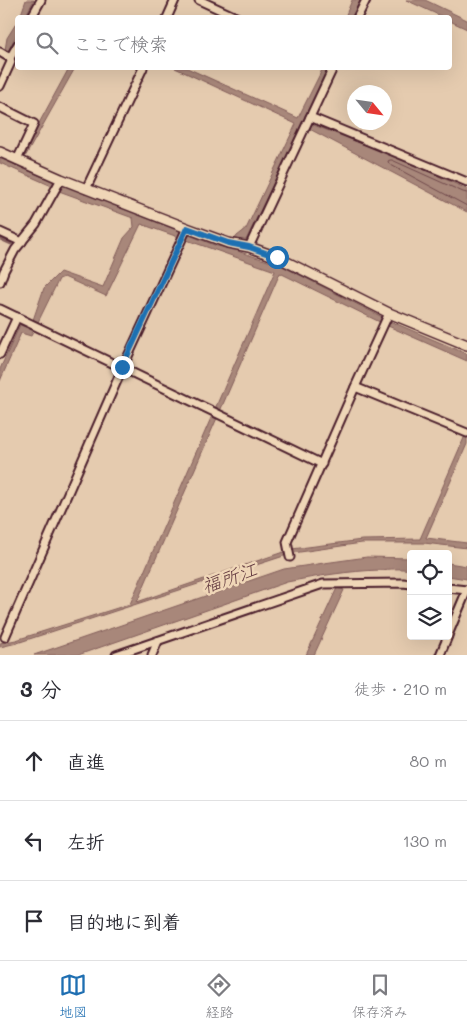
<!DOCTYPE html>
<html lang="ja">
<meta charset="utf-8">
<style>
:root{--surface:#fff;--page:#f2f2f3;--text:#2b2b33;--muted:#7c7c81;--line:#e1e1e2;--accent:#1f6fb2}
body{margin:0;font-family:Mali,"Klee One",sans-serif;background:var(--page);color:var(--text)}
.controls{position:absolute;right:15px;bottom:15px;display:grid;overflow:hidden;border-radius:5px;box-shadow:0 5px 20px #0002}
.controls button{width:45px;height:45px;display:grid;place-items:center;padding:0;border:0;border-bottom:1px solid var(--line);background:var(--surface);color:var(--text);font:25px sans-serif}
.compass{position:absolute;left:347px;top:85px;width:45px;height:45px;border-radius:50%;background:var(--surface);box-shadow:0 5px 20px #0002;rotate:119deg}
.stop{position:absolute;width:15px;height:15px;margin:-11px;border:4px solid #1f6fb2;border-radius:50%;background:#fff}
.stop.end{background:#1f6fb2;border-color:#fff;box-shadow:0 1px 5px #0008}
.list{margin:0;padding:0;list-style:none}
h2{display:flex;justify-content:space-between;align-items:center;height:65px;margin:0;padding:0 20px;font-size:21px}
h2 small{font-size:16px;font-weight:400;color:var(--muted)}
.list li{display:grid;grid-template-columns:32px 1fr auto;gap:15px;align-items:center;box-sizing:border-box;height:80px;padding:0 20px;border-top:1px solid var(--line)}
.list b{display:block;font-size:19px;white-space:nowrap}
.list em{font-size:16px;font-style:normal;color:var(--muted)}
.icon{flex:none;width:28px;height:28px;fill:none;stroke:currentColor;stroke-width:2;stroke-linecap:round;stroke-linejoin:round}
.map{position:relative;flex:none;width:467px;height:655px;overflow:hidden}
.search{position:absolute;background:var(--surface);box-shadow:0 5px 20px #0002;left:15px;right:15px;top:15px;height:55px;display:flex;align-items:center;gap:12px;box-sizing:border-box;padding:0 18px;border-radius:5px;color:var(--muted);font-size:19px}
.sheet{height:305px;background:var(--surface)}
nav{display:flex;justify-content:space-around;align-items:center;box-sizing:border-box;height:70px;border-top:1px solid var(--line);background:var(--surface);font-size:14px;color:var(--muted)}
nav a{display:grid;justify-items:center;gap:2px}
nav .on{color:var(--accent)}
.map>svg:first-child{display:block}
</style>
<div class="map">
<svg width="467" height="655" viewBox="0 0 467 655">
<rect width="100%" height="100%" fill="#e5cbaf"/>
<filter id="ink" filterUnits="userSpaceOnUse"><feTurbulence type="fractalNoise" baseFrequency=".02" numOctaves="2"/><feDisplacementMap in="SourceGraphic" scale="10" xChannelSelector="R" yChannelSelector="G"/><feConvolveMatrix kernelMatrix="1 2 1 2 8 2 1 2 1" color-interpolation-filters="sRGB"/></filter>
<g filter="url(#ink)">
<g fill="#a8877a" stroke="#825d5a">
<path d="M26 0H34L25 17H20Z"/>
<path d="M352 0H362L353 17H345Z"/>
<path d="M406 0H425L467 20V29L450 21V18L443 17Z"/>
<path d="M17 22V33L8 52 5 50 7 38Z"/>
<path d="M69 68H75L25 157 23 156 38 125Z"/>
<path d="M175 68H187L298 118 323 68H329L304 120 311 124 394 156 467 189V212L302 125 246 240 240 241 236 249 240 252 280 265 392 322 467 354V361L388 326 280 273 137 602 292 549 362 540 420 539 467 431V444L426 538 467 543V548L424 543H362L293 553 17 643 0 647V643L16 640 130 604 275 271 141 224 106 296 64 277 59 279 38 322 33 320 44 288 60 272 103 287 124 238 134 227 133 218 59 191 60 186 63 185 217 246 228 248 237 236 246 229 296 124Z"/>
<path d="M0 158 55 182 54 187 0 163Z"/>
<path d="M20 325 34 330 31 336 21 333 0 381V369Z"/>
<path d="M367 557 411 558V570C400 568 390 569 380 570 348 571 318 576 287 582L78 655H34L284 569 324 563Z"/>
<path d="M448 563 467 566V579L448 576Z"/>
<path d="M337 588 344 590 314 655H306Z"/>
</g>
<g fill="none" stroke-linecap="round" stroke-linejoin="round">
<path stroke="#70494b" stroke-width="1" d="M467 193 463 192 392 160H390L388 161 389 164 467 206"/>
<path stroke="#825d5a" stroke-width="2.5" d="M0 239 11 244"/>
<g stroke="#4a1f2b" stroke-width="11">
<g id="minor">
<path d="M199 0 238 18"/>
<path d="M31 18 41 0"/>
<path d="M167 18 175 0"/>
<path d="M357 18 366 0"/>
<path d="M0 52 10 58 11 62 0 86"/>
<path d="M10 58 18 44"/>
<path d="M0 107 34 124 17 160"/>
<path d="M310 117 467 182"/>
<path d="M86 189 143 68"/>
<path d="M0 232 22 242"/>
<path d="M249 247 333 68"/>
<path d="M0 282 4 271 15 250 36 224 61 179"/>
<path d="M0 309 322 464"/>
<path d="M0 354 17 317"/>
<path d="M355 387 467 433"/>
<path d="M290 557 287 542 355 387 389 313"/>
<path d="M448 588 467 590"/>
<path d="M448 635 467 590"/>
<path d="M5 637 123 367 187 228"/>
<path d="M116 655 323 584 403 583 411 584"/>
<path d="M152 655 158 641"/>
<path d="M440 655 448 636"/>
</g>
</g>
<g stroke="#4a1f2b" stroke-width="12">
<path id="tertiary" d="M0 152 61 179 187 228 228 243 249 247 277 257 389 313 467 345"/>
</g>
<use href="#minor" stroke="#efd6b7" stroke-width="7"/>
<use href="#tertiary" stroke="#efd6b7" stroke-width="9"/>
</g>
</g>
<g fill="none" stroke-linecap="round" stroke-linejoin="round" filter="url(#ink)">
<path stroke="#1f6fb2" stroke-width="6" d="M122 367 187 228 228 243 249 247 277 257"/>
</g>
<g text-anchor="middle" dominant-baseline="central" stroke-width="5" stroke-linejoin="round" paint-order="stroke">
<g font-size="19" font-style="italic" fill="#62393f" stroke="#efd6b7">
<text transform="translate(229 577) rotate(-19)">福所江</text>
</g>
</g>
</svg>
<div class="controls">
<button><svg class="icon" aria-label="locate" viewBox="0 0 24 24"><circle cx="12" cy="12" r="6"/><path d="M12 2v4M12 18v4M2 12h4M18 12h4"/></svg></button>
<button><svg class="icon" aria-label="layers" viewBox="0 0 24 24"><path d="M12 4l9 5-9 5-9-5zM3 14l9 5 9-5"/></svg></button>
</div>
<svg class="compass" viewBox="-18 -18 36 36"><path d="M0-13l5 13h-10z" fill="#e53935"/><path d="M0 13l5-13h-10z" fill="#7c7c81"/></svg>
<div class="stop" style="left:277px;top:257px"></div>
<div class="stop end" style="left:122px;top:367px"></div>
<div class="search"><svg class="icon" aria-label="search" viewBox="0 0 24 24"><circle cx="10" cy="10" r="6"/><path d="M15 15l6 6"/></svg>ここで検索</div>
</div>
<section class="sheet">
<h2>3 分<small>徒歩 · 210 m</small></h2>
<ul class="list">
<li><svg class="icon" aria-label="ahead" viewBox="0 0 24 24"><path d="M12 20V5M6 11l6-6 6 6"/></svg><div><b>直進</b></div><em>80 m</em></li>
<li><svg class="icon" aria-label="left" viewBox="0 0 24 24"><path d="M17 20v-9H6M10 6l-5 5 5 5"/></svg><div><b>左折</b></div><em>130 m</em></li>
<li><svg class="icon" aria-label="arrive" viewBox="0 0 24 24"><path d="M6 21V4h12l-3 4 3 4H6"/></svg><div><b>目的地に到着</b></div></li>
</ul>
</section>
<nav>
<a class="on"><svg class="icon" aria-label="map" viewBox="0 0 24 24"><path d="M3 6l6-2 6 2 6-2v14l-6 2-6-2-6 2zM9 4v14M15 6v14"/></svg>地図</a>
<a><svg class="icon" aria-label="directions" viewBox="0 0 24 24"><path d="M12 3l9 9-9 9-9-9zM9 14v-3h6M13 9l2 2-2 2"/></svg>経路</a>
<a><svg class="icon" aria-label="saved" viewBox="0 0 24 24"><path d="M7 4h10v16l-5-4-5 4z"/></svg>保存済み</a>
</nav>
